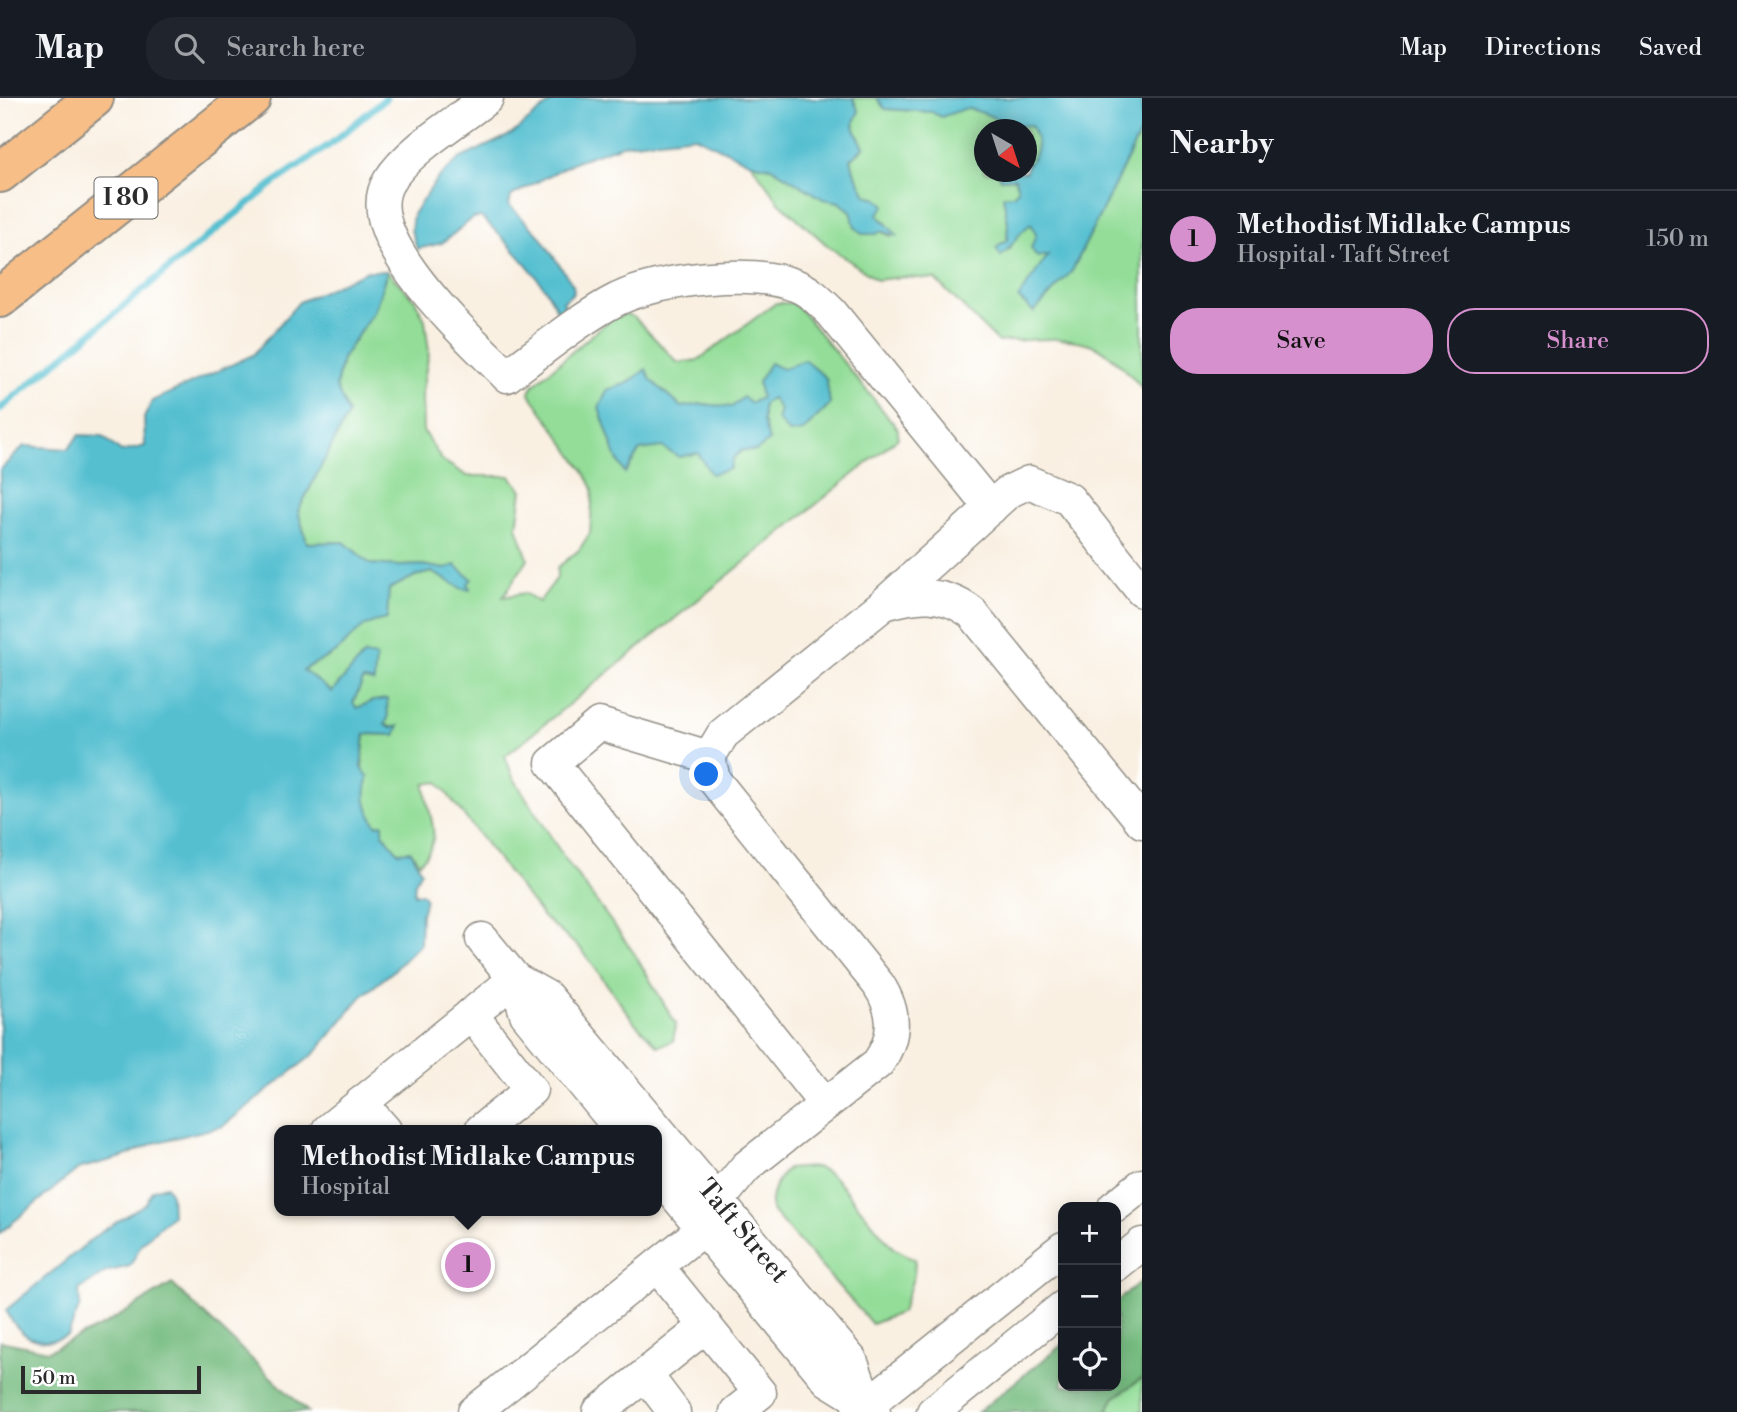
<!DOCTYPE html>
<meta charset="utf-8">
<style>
:root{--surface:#171b24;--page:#20242c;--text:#f1f3f6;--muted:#9ea1a6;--line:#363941;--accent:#d690ce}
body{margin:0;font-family:"Libre Bodoni",serif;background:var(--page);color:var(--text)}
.controls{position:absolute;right:21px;bottom:21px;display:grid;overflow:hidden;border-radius:14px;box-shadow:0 4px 18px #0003}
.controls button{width:63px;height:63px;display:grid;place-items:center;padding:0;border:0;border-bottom:2px solid var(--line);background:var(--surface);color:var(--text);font:35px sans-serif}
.compass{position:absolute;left:974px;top:21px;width:63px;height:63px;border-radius:50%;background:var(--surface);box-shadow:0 4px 18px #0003;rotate:141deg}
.scale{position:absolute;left:21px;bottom:18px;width:180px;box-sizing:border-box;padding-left:7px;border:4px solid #2b2b2b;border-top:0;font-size:19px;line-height:24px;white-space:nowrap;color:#2b2b2b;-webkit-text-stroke:5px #fff;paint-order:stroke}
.you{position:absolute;left:707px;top:677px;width:24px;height:24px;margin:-18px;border:5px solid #fff;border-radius:50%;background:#1a73e8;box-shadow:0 0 0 10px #1a73e833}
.badge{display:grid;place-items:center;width:46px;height:46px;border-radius:50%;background:var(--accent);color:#111;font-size:23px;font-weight:700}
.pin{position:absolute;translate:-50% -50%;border:4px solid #fff;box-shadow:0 2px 7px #0006}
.popup{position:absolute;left:274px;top:1027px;width:388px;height:91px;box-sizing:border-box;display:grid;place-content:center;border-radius:14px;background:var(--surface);filter:drop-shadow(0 2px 5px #0005);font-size:23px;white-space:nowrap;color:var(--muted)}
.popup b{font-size:26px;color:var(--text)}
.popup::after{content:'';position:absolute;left:50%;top:100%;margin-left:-14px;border:14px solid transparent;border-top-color:var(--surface)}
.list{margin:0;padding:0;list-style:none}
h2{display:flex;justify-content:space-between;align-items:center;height:91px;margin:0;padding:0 28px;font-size:30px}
h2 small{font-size:23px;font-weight:400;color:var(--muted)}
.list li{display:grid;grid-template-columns:46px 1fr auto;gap:21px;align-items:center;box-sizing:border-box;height:98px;padding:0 28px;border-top:2px solid var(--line)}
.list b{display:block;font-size:26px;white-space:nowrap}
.list p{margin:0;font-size:23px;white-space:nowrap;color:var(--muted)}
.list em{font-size:23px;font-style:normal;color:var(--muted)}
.actions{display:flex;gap:14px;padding:21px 28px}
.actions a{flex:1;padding:16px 0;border:2px solid var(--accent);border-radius:28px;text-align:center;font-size:24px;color:var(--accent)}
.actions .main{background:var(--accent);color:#111}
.icon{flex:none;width:38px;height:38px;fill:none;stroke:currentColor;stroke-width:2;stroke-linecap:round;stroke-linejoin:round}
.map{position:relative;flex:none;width:1142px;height:1314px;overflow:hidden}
header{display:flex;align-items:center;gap:42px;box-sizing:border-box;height:98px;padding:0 35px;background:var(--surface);border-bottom:2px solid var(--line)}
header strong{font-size:33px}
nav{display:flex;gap:38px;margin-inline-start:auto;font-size:24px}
.search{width:490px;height:63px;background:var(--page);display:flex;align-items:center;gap:18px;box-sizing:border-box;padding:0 24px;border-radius:28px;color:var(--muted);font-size:26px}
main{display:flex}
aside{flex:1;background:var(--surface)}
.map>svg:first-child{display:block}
</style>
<header>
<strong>Map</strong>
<div class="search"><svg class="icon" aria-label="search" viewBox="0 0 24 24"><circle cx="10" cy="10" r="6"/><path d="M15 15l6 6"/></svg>Search here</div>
<nav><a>Map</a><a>Directions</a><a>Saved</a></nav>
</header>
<main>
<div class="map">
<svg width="1142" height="1314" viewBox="0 0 1142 1314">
<rect width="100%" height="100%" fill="#fff"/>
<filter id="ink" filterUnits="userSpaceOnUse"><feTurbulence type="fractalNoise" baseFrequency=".0143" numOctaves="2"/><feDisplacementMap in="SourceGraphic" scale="14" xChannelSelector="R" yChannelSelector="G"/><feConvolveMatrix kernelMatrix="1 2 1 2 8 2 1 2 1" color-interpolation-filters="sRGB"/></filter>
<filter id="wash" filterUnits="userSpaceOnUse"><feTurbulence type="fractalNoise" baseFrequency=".00686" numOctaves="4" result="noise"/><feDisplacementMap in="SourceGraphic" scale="28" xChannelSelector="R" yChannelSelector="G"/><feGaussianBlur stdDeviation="1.57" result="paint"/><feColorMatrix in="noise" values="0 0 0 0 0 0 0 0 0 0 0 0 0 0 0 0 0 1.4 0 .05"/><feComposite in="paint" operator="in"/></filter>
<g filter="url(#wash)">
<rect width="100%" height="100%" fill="#f9f0e2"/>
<g fill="#93dd98" stroke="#5f8462" stroke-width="2" fill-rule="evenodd">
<path d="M853 0H877L885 11 932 14 941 19C949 16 959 10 967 10 989 10 1002 29 1031 27 1039 46 1040 52 1027 68L1026 32H984V74H998L1000 81 1015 80 1018 92 1013 97 1003 98 1008 125 1007 142 1000 146 1009 152 1019 134 1031 125 1049 156 1072 173 1142 31V290C1130 276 1114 258 1097 249 1070 236 1027 242 998 244L935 181 903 179 877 182 828 148 779 104 751 65 771 69 822 100 839 104 851 113 855 129 880 133 891 138 886 124 877 117 876 100 866 97 854 74 851 61 864 49C857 36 849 27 859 14Z"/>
<path d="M387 173 415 202 425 222 429 254 422 294 423 333 442 362 467 378H510L522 392 517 429 528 461 503 499 525 495 539 504 557 480V470L579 452 590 435 593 391 584 373 529 295 532 288 613 219 627 216 635 220 678 265 698 262 776 205H792L801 212 898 331V340L505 658 513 679 563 758 634 855 676 926 673 943 658 948 635 925 582 852 543 819 438 684 425 686C426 718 447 739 419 765L411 753 398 754C387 741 371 725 365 709 359 688 363 657 365 636L395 637 398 629C382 632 379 615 373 603L357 610 353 605 363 582 364 557 332 594 302 572 335 554 358 531 372 523 387 504 389 491 415 478 432 474 461 490 470 491 468 486 445 471 422 467 400 468 370 466 344 444 307 445 298 413 348 316 336 288 342 261 375 211ZM826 280 830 306 803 333 780 312 772 300 763 306V323L769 343 742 352 733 360 698 355 679 359 662 348 640 351 607 292 628 285 651 282 681 309 702 306 732 309 750 305Z"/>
<path d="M815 1069 823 1072 835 1080 893 1150 915 1161 914 1177 902 1214 872 1226 773 1114C766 1101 778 1080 787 1071Z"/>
<path d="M1142 1280V1314H1107L1114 1300Z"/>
</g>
<g fill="#76bc80" stroke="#507456" stroke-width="2">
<path d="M1142 1183V1280L1114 1300 1107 1314H978L1063 1246V1288H1116V1204Z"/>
<path d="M172 1186 308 1314H0V1243L48 1253 104 1227Z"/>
</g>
<g fill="#55bfd0" stroke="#40757e" stroke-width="2">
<path d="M556 0H853L859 14C849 27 857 36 864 49L851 61 854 74 866 97 876 100 885 107 877 117 898 138 881 133 876 136H862L855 129 851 113 839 104 823 101 771 69 751 65 695 38 625 46 576 63 511 98 509 107 539 137 573 187 574 194 563 204 566 209 557 213C546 184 505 141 481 119L473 120 442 145 417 151 411 132 413 116 438 80 459 61 512 36Z"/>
<path d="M877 0H1142V31L1072 173 1034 214 1018 200 1048 157 1037 159 1031 150 1036 136 1031 126C1018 134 1013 148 1001 158L996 150 1007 142 1008 125 1003 98 1013 97 1018 92 1015 80 1000 81 998 74H1026L1027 68C1040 52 1039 46 1031 27L1018 28 1005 25 986 16 967 10 941 19 932 14 885 11Z"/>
<path d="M367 173H387L375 211 342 261 336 288 348 316 298 413 307 445 344 444 370 466 400 468 422 467 445 471 455 467 472 481 468 486 470 492 461 490 432 474 415 478 389 491 387 521C360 525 356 537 337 553 327 561 313 565 303 572L332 594 364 557 376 559 374 584 363 582 353 605 357 610 373 603 387 601 388 620 385 627 391 630 399 628 395 637 365 636 361 670 369 679C362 699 366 709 376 727L383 726V736L398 754 411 753 421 773 415 784 414 796H422L426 801 421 816 420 846 392 874 361 899 315 955 223 1028 154 1045 123 1059 78 1071 0 1135V372L24 348 68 351 79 337 102 338 121 354 145 348 144 320 152 303 253 257 299 204Z"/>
<path d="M805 262 826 280 830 306 803 333 789 335 777 321 780 312 772 300 763 306V323L769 343 756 353 742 352 733 360 730 371 711 376 698 355 679 359 662 349 640 352 625 375 616 359 599 310 607 292 628 285 646 271 651 282 681 309 702 306 732 309 743 299 750 305 761 300 758 284 770 265 782 271Z"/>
<path d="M166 1088 171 1096 172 1117 142 1145 130 1168 106 1174 79 1192 80 1207 68 1237C39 1251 20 1240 6 1212L98 1136 146 1105 152 1092Z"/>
</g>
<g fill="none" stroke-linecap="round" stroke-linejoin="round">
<path stroke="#55bfd0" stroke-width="7" d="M0 311 168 171 275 84 332 45 386 0"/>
</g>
</g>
<g filter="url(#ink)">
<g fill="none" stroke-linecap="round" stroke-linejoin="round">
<g stroke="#928e86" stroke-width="35">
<g id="minor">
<path d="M487 0C458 23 409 51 389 83 354 138 471 241 507 278 540 254 582 219 618 201 661 181 752 170 797 188 811 193 820 204 831 214L991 410"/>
<path d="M885 505 1008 394 1029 384 1069 401 1142 493"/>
<path d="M709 659 599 626 552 665 825 1006"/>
<path d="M482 841 515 881 547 899 851 1262 867 1306 874 1314"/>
<path d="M515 881 526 916 621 1032"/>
<path d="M471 916 531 992 481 1032"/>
<path d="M361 1005 385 1032"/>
<path d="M328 1032 515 881"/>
<path d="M657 1075 828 1282 867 1306"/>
<path d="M1114 1109 1142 1087"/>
<path d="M1116 1167 1142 1146"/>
<path d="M657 1168 760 1295 736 1314"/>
<path d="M646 1277 674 1314"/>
<path d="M474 1314 703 1131 718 1103 746 1069 878 965C897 938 896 913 878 886L714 682 709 659 723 636 884 506C917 496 943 493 972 515L1142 724"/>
<path d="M599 1314 706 1228"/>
<path d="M858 1314 1063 1150"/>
<path d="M933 1314 1063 1209"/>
</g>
</g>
<g stroke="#928e86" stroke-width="42">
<g id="highway">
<path d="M0 75 94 0"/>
<path d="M0 200 251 0"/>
</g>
</g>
<use href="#minor" stroke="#fff" stroke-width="32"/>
<use href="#highway" stroke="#f7be87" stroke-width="38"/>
</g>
</g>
<g text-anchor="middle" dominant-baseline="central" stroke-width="7" stroke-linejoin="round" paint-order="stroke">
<rect fill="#fff" stroke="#6b6b6b" stroke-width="2" x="94.5" y="79.5" width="63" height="41" rx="5"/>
<g font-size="24" font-weight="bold" fill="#2b2b2b">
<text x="126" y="100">I 80</text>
</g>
<g font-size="26" fill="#2b2b2b" stroke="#fff">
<text transform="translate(743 1133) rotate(50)">Taft Street</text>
</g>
</g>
</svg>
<div class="controls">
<button>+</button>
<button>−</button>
<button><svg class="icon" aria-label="locate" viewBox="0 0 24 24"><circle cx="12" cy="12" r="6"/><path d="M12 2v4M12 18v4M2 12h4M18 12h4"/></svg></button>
</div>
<svg class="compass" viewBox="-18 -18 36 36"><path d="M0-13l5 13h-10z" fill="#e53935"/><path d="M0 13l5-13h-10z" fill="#9ea1a6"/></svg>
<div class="scale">50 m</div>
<div class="you"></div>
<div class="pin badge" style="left:468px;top:1167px">1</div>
<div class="popup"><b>Methodist Midlake Campus</b>Hospital</div>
</div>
<aside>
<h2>Nearby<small></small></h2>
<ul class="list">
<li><span class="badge">1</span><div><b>Methodist Midlake Campus</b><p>Hospital · Taft Street</p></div><em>150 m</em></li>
</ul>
<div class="actions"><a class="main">Save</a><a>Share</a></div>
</aside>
</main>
